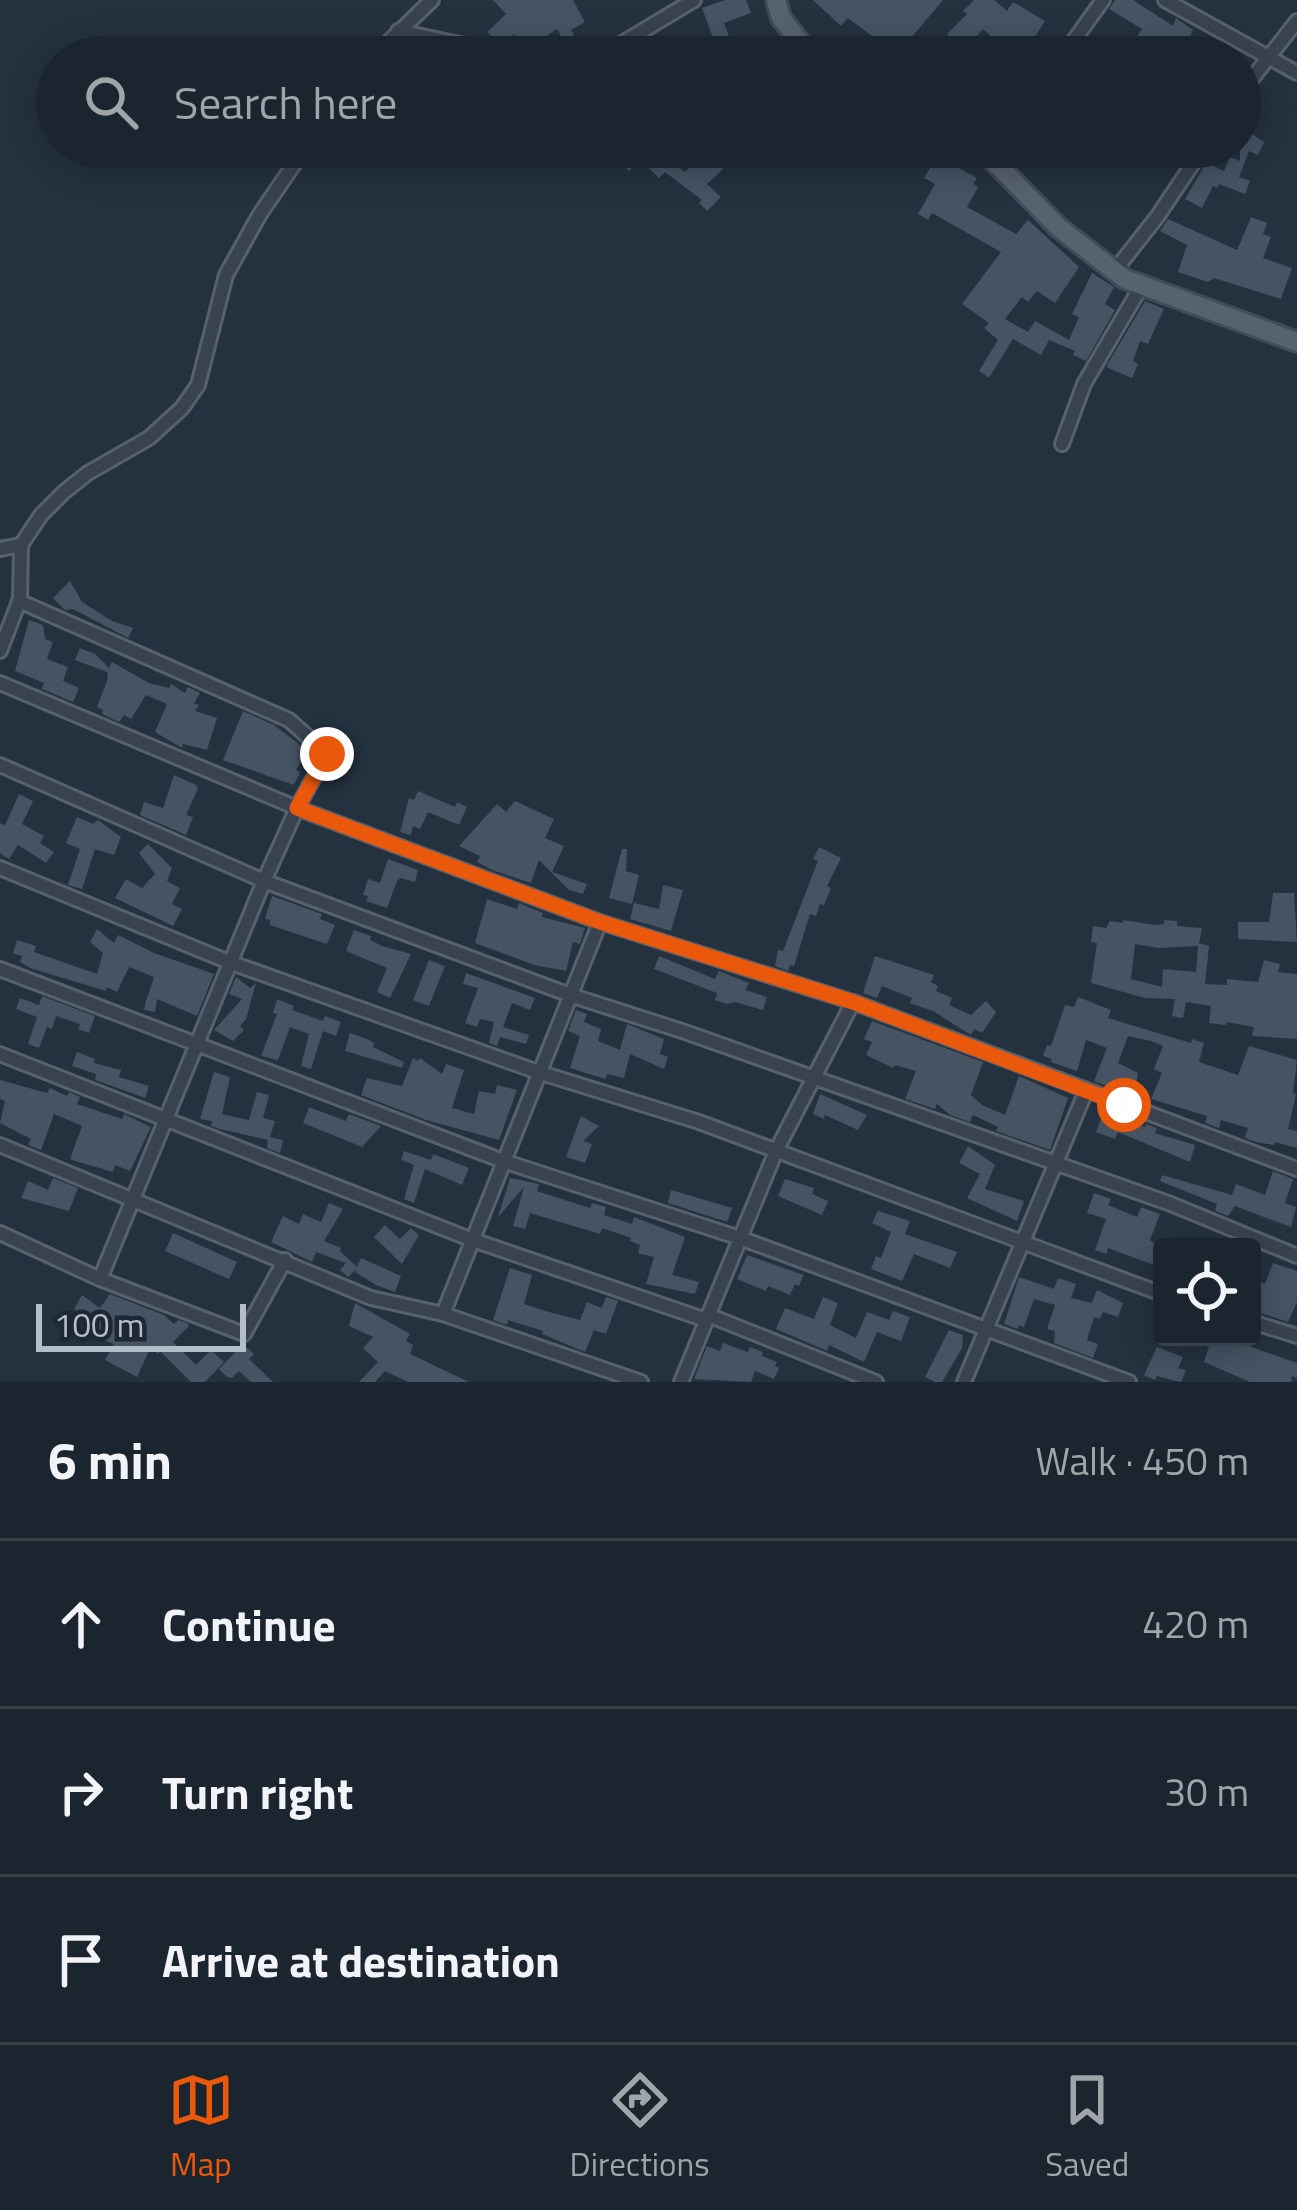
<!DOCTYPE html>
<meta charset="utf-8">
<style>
:root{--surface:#1b252f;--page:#28313b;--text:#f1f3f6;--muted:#a0a5aa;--line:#39424b;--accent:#ea580c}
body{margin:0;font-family:"Titillium Web",sans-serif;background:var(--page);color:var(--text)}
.controls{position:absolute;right:36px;bottom:36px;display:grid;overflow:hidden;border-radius:12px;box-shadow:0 6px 30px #0003}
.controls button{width:108px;height:108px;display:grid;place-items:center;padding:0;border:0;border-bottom:3px solid var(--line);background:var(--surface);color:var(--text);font:60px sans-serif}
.scale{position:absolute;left:36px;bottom:30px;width:210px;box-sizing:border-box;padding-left:12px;border:6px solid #b4beca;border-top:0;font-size:33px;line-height:42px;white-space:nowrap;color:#b4beca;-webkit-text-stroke:9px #1d2834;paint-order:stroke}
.stop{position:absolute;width:36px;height:36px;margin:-27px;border:9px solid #ea580c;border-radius:50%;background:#fff}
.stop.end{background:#ea580c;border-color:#fff;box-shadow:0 3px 12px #0008}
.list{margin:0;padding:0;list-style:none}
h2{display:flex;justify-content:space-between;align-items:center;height:156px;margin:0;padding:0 48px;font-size:51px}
h2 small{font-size:39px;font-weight:400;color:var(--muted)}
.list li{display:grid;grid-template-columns:78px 1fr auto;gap:36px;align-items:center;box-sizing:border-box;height:168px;padding:0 48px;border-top:3px solid var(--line)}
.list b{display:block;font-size:45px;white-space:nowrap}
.list em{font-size:39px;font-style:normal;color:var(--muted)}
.icon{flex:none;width:66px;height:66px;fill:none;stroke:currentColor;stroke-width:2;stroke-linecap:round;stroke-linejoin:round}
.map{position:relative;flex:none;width:1297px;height:1382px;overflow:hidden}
.search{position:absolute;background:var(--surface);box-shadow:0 6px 30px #0003;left:36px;right:36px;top:36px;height:132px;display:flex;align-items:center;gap:30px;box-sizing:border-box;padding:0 42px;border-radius:66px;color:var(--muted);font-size:45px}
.sheet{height:660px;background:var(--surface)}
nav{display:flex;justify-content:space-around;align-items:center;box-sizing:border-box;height:168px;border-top:3px solid var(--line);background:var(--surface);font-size:33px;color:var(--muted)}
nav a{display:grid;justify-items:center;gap:6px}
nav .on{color:var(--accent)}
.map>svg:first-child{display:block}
</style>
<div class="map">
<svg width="1297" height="1382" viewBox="0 0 1297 1382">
<rect width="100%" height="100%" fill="#24313f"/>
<g fill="#455363" fill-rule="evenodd">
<path d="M493 0H573L585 22 571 30 574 35 564 41 557 29 534 45H521L514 34 505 43 496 41 487 32 506 14Z"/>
<path d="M725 0H746L751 13 724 23 735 52 720 57 702 8Z"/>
<path d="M813 0H943L911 38 926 57H886L875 49 880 42 848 18 841 26Z"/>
<path d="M974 0H994L1007 11 1013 2 1045 21 1028 48 1040 57H1014L983 29 960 57H928L949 37 947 34 967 14 963 11Z"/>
<path d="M1115 0H1133L1173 26 1176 18 1193 30 1188 42 1208 51 1213 39 1224 45 1222 57H1124L1142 29 1109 9Z"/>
<path d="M1240 126 1264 142 1258 155 1249 151 1239 177 1250 181 1245 194 1219 184 1217 188 1213 186 1202 208 1185 199 1206 163 1224 171 1230 157 1240 161Z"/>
<path d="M627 147H680L668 159 685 172 706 151 723 169 707 184 721 197 707 211 699 203 702 200 665 172 659 178 640 160 629 171 617 159Z"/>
<path d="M937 156 977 178 973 184 978 187 967 207 1016 234 1028 220 1079 267 1055 303 1037 291 1028 302 1022 297 1005 319 1028 332 1035 321 1069 340 1079 317 1072 314 1092 273 1114 287 1105 304 1115 310 1086 361 1073 355 1075 351 1049 340 1041 355 1013 339 989 378 979 371 998 340 984 328 989 323 962 304 1001 252 932 213 928 220 918 214 935 184 924 178Z"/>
<path d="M1251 217 1267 223 1263 234 1271 237 1263 258 1292 268 1281 299 1214 278 1208 282 1178 272 1187 245 1160 231 1168 219 1237 250Z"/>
<path d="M1145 301 1164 309 1148 344 1140 341 1133 361 1138 364 1132 378 1106 367Z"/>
<path d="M70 581 82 602 112 621 133 628 128 638 73 609 65 610 53 598Z"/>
<path d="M29 620 43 625 45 639 53 642 47 659 68 667 63 681 79 688 73 702 42 689 44 683 15 671Z"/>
<path d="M80 648 95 654 109 668 112 662 149 683 169 688 171 684 185 693 188 687 200 693 194 703 199 705 195 711 217 718 207 750 183 744 182 748 155 732 167 704 146 695 131 719 124 715 119 722 102 714 103 710 97 707 108 678 107 672 75 660Z"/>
<path d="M243 711 274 725 308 751 296 770 300 772 294 785 223 760Z"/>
<path d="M174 775 196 785 198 789 186 815 193 817 186 835 140 815 144 802 163 808Z"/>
<path d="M418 791 455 807 457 802 467 807 459 825 428 812 420 829 413 826 411 835 400 832 409 798 414 800Z"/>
<path d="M19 794 33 801 22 824 44 836 40 843 54 852 46 863 18 845 9 859 0 853V823L5 825Z"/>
<path d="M515 801 554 819 545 838 564 846 552 872 587 884 583 894 569 890 539 860 531 883 492 870 477 862 480 856 459 846 497 804 506 812Z"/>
<path d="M77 817 93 824 98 820 121 837 114 855 95 849 82 889 68 885 80 849 66 843Z"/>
<path d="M148 844 172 868 167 881 180 888 172 904 182 909 173 926 115 898 126 879 142 888 155 874 139 853Z"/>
<path d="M819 847 841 858 827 886 831 888 824 905 820 904 816 916 810 914 794 966 790 965 788 971 775 966 778 950 783 951 818 861 813 859Z"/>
<path d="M622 849H627L626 871 639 875 632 904 609 898Z"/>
<path d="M388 859 418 870 415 882 400 878 397 881 387 908 366 901 368 896 363 895 368 879 380 883Z"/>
<path d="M663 885 683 890 671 931 630 919 634 903 659 909Z"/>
<path d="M1273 893H1294L1297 942 1238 939V922H1269Z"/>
<path d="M272 896 322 914 320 919 335 925 327 944 270 925V920L265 919Z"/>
<path d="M487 899 517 909 519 903 543 913 542 917 585 928 580 944 573 942 566 971 534 965 475 943Z"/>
<path d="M1123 920 1155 925 1164 924V920L1177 921V926L1202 928 1199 943 1209 946 1205 984 1227 985V979L1258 982 1264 960 1280 964 1278 972 1297 974V1039L1252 1036 1254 1027 1227 1022 1226 1025 1209 1023 1211 1006 1186 1002 1183 1018 1172 1016 1175 999 1145 998 1091 983 1097 943 1091 942 1093 926 1106 928 1110 921 1123 923ZM1135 944 1159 948 1198 946 1196 972 1163 969 1162 987 1131 979Z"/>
<path d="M97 929 114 943 118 935 154 953 214 974 197 1016 157 999 155 1012 144 1010 147 996 152 997 148 996 154 977 129 967 117 992 107 987 106 991 30 968 20 962 22 956 13 953 17 940 36 946 34 952 97 974 103 953 90 942Z"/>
<path d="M354 930 371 936 370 940 382 946 411 954 390 998 377 992 387 968 346 951Z"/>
<path d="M659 956 715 979 719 971 749 983 745 990 767 997 763 1010 735 1002 727 1004 715 1000 717 993 654 969Z"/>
<path d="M875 956 934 975 931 982 938 986 936 991 952 998 949 1005 971 1015 986 1001 996 1012 982 1033 974 1029 971 1035 933 1011 910 1003 912 998 882 986 877 998 863 993Z"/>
<path d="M429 960 445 966 429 1006 413 1000Z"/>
<path d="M466 973 535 998 530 1010 512 1003 503 1027 529 1035 526 1044 500 1037 497 1046 489 1043 494 1022 480 1019 477 1027 465 1023 478 988 463 984Z"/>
<path d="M236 977 250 988 256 983 246 1019 240 1026 244 1030 233 1041 214 1030 242 999 229 994Z"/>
<path d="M42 996 95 1016 89 1033 78 1029 80 1024 56 1016 52 1029 47 1027 39 1048 28 1044 37 1017 16 1009 20 998 39 1005Z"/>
<path d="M1078 997 1111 1010 1108 1018 1191 1043 1192 1039 1204 1043 1199 1062 1238 1075 1249 1046 1297 1060 1293 1093 1296 1094 1288 1129 1297 1131V1148L1275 1142 1274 1145 1256 1142 1245 1138 1248 1128 1221 1120 1219 1128 1205 1123 1207 1116 1151 1099 1162 1073 1154 1069 1163 1046 1151 1041 1128 1036 1118 1063 1138 1073 1134 1097 1094 1081 1107 1048 1086 1040 1077 1071 1051 1062 1052 1059 1043 1056 1047 1045 1051 1046 1065 1005 1074 1007Z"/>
<path d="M277 999 294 1006 292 1010 323 1021 325 1016 341 1022 336 1036 323 1031 311 1069 301 1066 309 1034 290 1027 278 1060 261 1056 277 1014 273 1013Z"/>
<path d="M576 1010 587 1014 584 1022 601 1029 598 1041 620 1050 627 1024 664 1039 660 1054 668 1057 664 1069 630 1054 624 1078 607 1074 605 1079 570 1068 580 1036 568 1031Z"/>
<path d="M872 1021 983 1062 971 1095 982 1105 1005 1115 1019 1076 1068 1098 1050 1150 996 1131 998 1127 973 1115 970 1122 950 1115 937 1104 935 1109 905 1099 916 1071 895 1065 893 1068 866 1055 872 1042 864 1039Z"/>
<path d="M350 1033 367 1039 374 1043 373 1047 404 1062 402 1068 345 1051Z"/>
<path d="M77 1052 95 1059 94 1063 121 1070 119 1077 149 1086 145 1098 95 1080 96 1074 72 1066Z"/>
<path d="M413 1058 418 1061 420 1058 442 1074 446 1064 464 1070 452 1108 474 1114 479 1091 495 1094 497 1085 517 1090 499 1140 426 1120 361 1095 367 1078 402 1086Z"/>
<path d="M214 1072 230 1077 222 1114 249 1120 257 1092 269 1095 263 1118 275 1121 270 1137 283 1140 280 1153 267 1148 268 1140 220 1129 211 1126 212 1121 200 1119Z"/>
<path d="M0 1080 47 1093 50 1088 67 1096 69 1092 80 1097 77 1104 122 1119 124 1114 151 1127 130 1171 115 1165 113 1172 75 1161 70 1159 82 1126 54 1114 41 1150 28 1145 31 1139 0 1123 5 1101 0 1099Z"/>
<path d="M820 1094 867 1115 858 1130 825 1115 824 1119 813 1114Z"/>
<path d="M309 1107 346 1121 349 1114 381 1126 362 1147 303 1123Z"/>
<path d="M1103 1114 1145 1127 1146 1124 1157 1128 1155 1133 1195 1145 1190 1162 1118 1132 1115 1139 1096 1132Z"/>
<path d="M581 1116 599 1126 583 1141 592 1144 585 1163 566 1157Z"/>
<path d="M968 1146 995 1165 985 1189 1024 1201 1017 1221 967 1198 980 1174 959 1163Z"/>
<path d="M404 1151 431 1160 433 1154 469 1168 462 1185 425 1169 414 1203 404 1199 414 1165 401 1160Z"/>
<path d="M1273 1171 1293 1179 1285 1203 1296 1207 1291 1227 1235 1206 1228 1216 1215 1211 1217 1204 1160 1181 1162 1175 1232 1195 1236 1184 1265 1195Z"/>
<path d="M53 1178 78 1188 69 1211 21 1198 28 1181 48 1190Z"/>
<path d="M510 1178 539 1184 537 1191 590 1208 592 1203 606 1207 604 1215 632 1224 634 1217 685 1237 672 1275 699 1282 695 1294 646 1284 654 1257 638 1253 640 1245 630 1241 631 1238 602 1228 600 1234 530 1213 525 1229 513 1226 524 1187 498 1217Z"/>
<path d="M785 1179 814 1188 812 1194 828 1201 822 1215 778 1196Z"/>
<path d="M671 1190 732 1208 727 1222 668 1203Z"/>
<path d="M1094 1193 1111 1199 1108 1205 1137 1217 1141 1207 1160 1214 1150 1240 1162 1251V1268L1108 1248 1106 1254 1095 1250 1106 1219 1087 1213Z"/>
<path d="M329 1203 343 1209 324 1241 341 1248 340 1251 357 1267 361 1258 401 1276 395 1292 376 1285 355 1272 356 1269 348 1277 340 1270 346 1263 316 1252 312 1262 271 1242 283 1216 299 1224 303 1214 321 1222Z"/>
<path d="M878 1211 910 1221 905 1234 957 1252 950 1268 914 1254 902 1281 871 1269 876 1256 881 1258 891 1232 872 1223Z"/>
<path d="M385 1225 400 1239 411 1228 419 1235 402 1264 374 1237Z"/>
<path d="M173 1233 237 1262 229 1279 165 1251Z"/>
<path d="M747 1255 804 1275 799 1286 795 1284 790 1295 768 1286 766 1291 737 1279Z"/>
<path d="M1273 1263 1297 1271V1302L1288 1322 1252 1310V1279L1265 1284Z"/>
<path d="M510 1268 532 1275 524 1304 549 1312 580 1320 587 1302 602 1308 606 1297 618 1301 606 1334 594 1330 585 1352 542 1334 543 1331 508 1320 507 1325 493 1320Z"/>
<path d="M1019 1277 1054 1289 1058 1278 1076 1284 1071 1298 1092 1303 1097 1290 1123 1303 1118 1317 1103 1312 1100 1319 1094 1317 1087 1340 1098 1344 1093 1358 1054 1343 1055 1331 1047 1329 1055 1305 1034 1299 1024 1327 1019 1325 1017 1329 1004 1324Z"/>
<path d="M110 1294 164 1315 174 1324 178 1320 187 1323 189 1326 173 1342 196 1365 211 1350 224 1362 205 1382H191L160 1351 158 1354 151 1347 137 1377 105 1360 114 1344 88 1334 94 1320 74 1309 82 1295 100 1308Z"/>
<path d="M823 1297 838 1303 830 1325 856 1338 867 1312 889 1320 893 1311 910 1317 901 1341 877 1332 864 1362 829 1345 827 1351 776 1329 785 1308 814 1319Z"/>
<path d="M355 1303 410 1334 406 1341 413 1345 410 1354 469 1382H408L385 1371 375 1382H359L378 1362 363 1348 373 1337 349 1326Z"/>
<path d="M949 1330 963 1335 962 1348 942 1382H935L925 1377Z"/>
<path d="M1212 1337H1223L1297 1363V1378L1292 1376 1291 1382H1250L1204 1362Z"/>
<path d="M723 1343 748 1352 750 1347 763 1352 762 1356 777 1362 775 1366 779 1368 774 1379 755 1371 751 1382 694 1379 707 1346 720 1351Z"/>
<path d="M243 1344 254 1354 249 1359 273 1382H251L239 1371 232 1378 227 1377 219 1369Z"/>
<path d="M1157 1347 1183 1357 1178 1368 1186 1370 1181 1382 1157 1376 1155 1380 1144 1375Z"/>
</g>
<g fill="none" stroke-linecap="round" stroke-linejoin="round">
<g stroke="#56616d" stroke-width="18">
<g id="minor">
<path d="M1165 0 1297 73"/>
<path d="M398 31 512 55 586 57"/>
<path d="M373 57 432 0"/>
<path d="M599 57 694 0"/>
<path d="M1062 57 1103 0"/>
<path d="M1240 94 1297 21"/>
<path d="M1116 269 1157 217 1204 147"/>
<path d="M1062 444 1084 384 1142 285"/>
<path d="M0 549 21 545"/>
<path d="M19 601 289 720 327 754 297 808 264 881 100 1279"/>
<path d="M0 651 20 599 21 545 41 515 64 492 88 473 149 438 182 408 198 385 226 275 260 214 306 147"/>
<path d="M0 683 297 808 600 922 853 1002 1297 1169"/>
<path d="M0 765 264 881 570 995 685 1032 1171 1204 1297 1256"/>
<path d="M0 868 229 962 538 1072 699 1122 1162 1294"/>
<path d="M0 969 503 1161 740 1238 1129 1382"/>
<path d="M0 1054 470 1239 706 1320"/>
<path d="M0 1145 371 1298 443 1314 641 1382"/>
<path d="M0 1233 100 1279 244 1334 285 1260"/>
<path d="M443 1314 600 922"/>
<path d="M708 1315 876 1382"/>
<path d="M1252 1322 1297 1336"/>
<path d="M681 1382 776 1151 853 1002"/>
<path d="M964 1382 1086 1091"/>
</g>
</g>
<g stroke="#414c58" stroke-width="24">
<g id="primary">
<path d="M776 0 781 18 812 57"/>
<path d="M980 147 1058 227 1125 279 1297 342"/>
</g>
</g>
<use href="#minor" stroke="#38434f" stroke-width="12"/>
<use href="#primary" stroke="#56626f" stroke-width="18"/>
</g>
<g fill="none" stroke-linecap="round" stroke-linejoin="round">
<path stroke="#ea580c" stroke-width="15" d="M327 754 297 808 600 922 853 1002 1124 1105"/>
</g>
</svg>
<div class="controls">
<button><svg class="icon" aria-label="locate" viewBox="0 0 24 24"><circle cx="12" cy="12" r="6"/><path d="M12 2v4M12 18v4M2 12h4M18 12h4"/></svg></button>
</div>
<div class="scale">100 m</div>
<div class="stop" style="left:1124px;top:1105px"></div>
<div class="stop end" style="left:327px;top:754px"></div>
<div class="search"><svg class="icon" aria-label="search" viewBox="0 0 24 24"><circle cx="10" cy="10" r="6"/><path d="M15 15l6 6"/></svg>Search here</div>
</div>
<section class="sheet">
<h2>6 min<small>Walk · 450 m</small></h2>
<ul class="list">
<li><svg class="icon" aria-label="ahead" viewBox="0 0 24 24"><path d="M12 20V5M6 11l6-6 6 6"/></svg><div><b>Continue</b></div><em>420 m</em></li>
<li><svg class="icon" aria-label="right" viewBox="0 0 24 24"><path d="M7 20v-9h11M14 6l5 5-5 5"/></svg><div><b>Turn right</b></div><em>30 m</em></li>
<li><svg class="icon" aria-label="arrive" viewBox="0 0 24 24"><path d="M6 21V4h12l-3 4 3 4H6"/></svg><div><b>Arrive at destination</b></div></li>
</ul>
</section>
<nav>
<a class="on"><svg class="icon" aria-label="map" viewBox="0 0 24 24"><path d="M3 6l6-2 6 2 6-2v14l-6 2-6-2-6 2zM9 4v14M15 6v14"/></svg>Map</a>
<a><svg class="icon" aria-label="directions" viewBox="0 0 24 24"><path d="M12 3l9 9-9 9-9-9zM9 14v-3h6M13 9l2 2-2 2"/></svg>Directions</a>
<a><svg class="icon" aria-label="saved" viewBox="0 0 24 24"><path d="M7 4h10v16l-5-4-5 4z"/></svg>Saved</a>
</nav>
